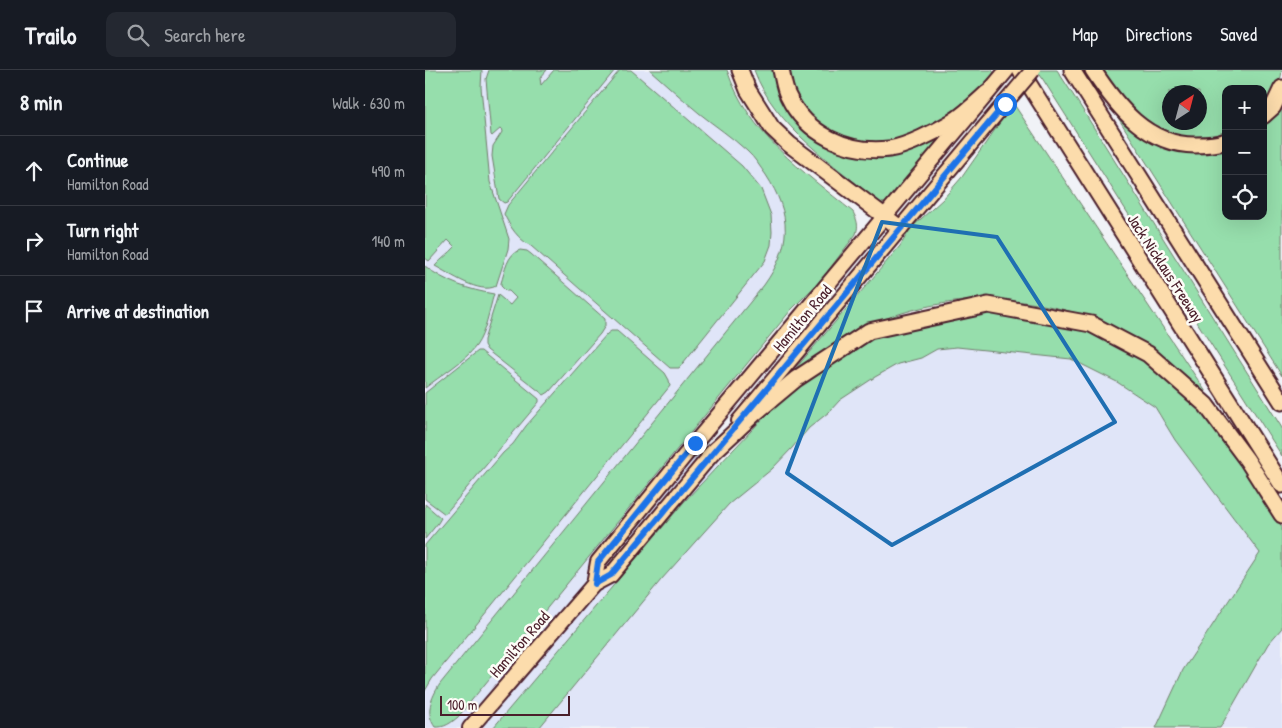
<!DOCTYPE html>
<meta charset="utf-8">
<style>
:root{--surface:#171b24;--page:#242831;--text:#f1f3f6;--muted:#9ea1a6;--line:#363941}
body{margin:0;font-family:"Patrick Hand",sans-serif;background:var(--page);color:var(--text)}
.controls{position:absolute;right:15px;top:15px;display:grid;overflow:hidden;border-radius:10px;box-shadow:0 5px 20px #0002}
.controls button{width:45px;height:45px;display:grid;place-items:center;padding:0;border:0;border-bottom:1px solid var(--line);background:var(--surface);color:var(--text);font:25px sans-serif}
.compass{position:absolute;left:737px;top:15px;width:45px;height:45px;border-radius:50%;background:var(--surface);box-shadow:0 5px 20px #0002;rotate:36deg}
.scale{position:absolute;left:15px;bottom:12px;width:130px;box-sizing:border-box;padding-left:5px;border:2px solid #4a1f2b;border-top:0;font-size:14px;line-height:18px;white-space:nowrap;color:#4a1f2b;-webkit-text-stroke:4px #fdfcf7;paint-order:stroke}
.stop{position:absolute;width:15px;height:15px;margin:-11px;border:4px solid #1a73e8;border-radius:50%;background:#fff}
.stop.end{background:#1a73e8;border-color:#fff;box-shadow:0 1px 5px #0008}
.list{margin:0;padding:0;list-style:none}
h2{display:flex;justify-content:space-between;align-items:center;height:65px;margin:0;padding:0 20px;font-size:21px}
h2 small{font-size:16px;font-weight:400;color:var(--muted)}
.list li{display:grid;grid-template-columns:32px 1fr auto;gap:15px;align-items:center;box-sizing:border-box;height:70px;padding:0 20px;border-top:1px solid var(--line)}
.list b{display:block;font-size:19px;white-space:nowrap}
.list p{margin:0;font-size:16px;white-space:nowrap;color:var(--muted)}
.list em{font-size:16px;font-style:normal;color:var(--muted)}
.icon{flex:none;width:28px;height:28px;fill:none;stroke:currentColor;stroke-width:2;stroke-linecap:round;stroke-linejoin:round}
.map{position:relative;flex:none;width:857px;height:658px;overflow:hidden}
header{display:flex;align-items:center;gap:30px;box-sizing:border-box;height:70px;padding:0 25px;background:var(--surface);border-bottom:1px solid var(--line)}
header strong{font-size:24px}
nav{display:flex;gap:28px;margin-inline-start:auto;font-size:18px}
.search{width:350px;height:45px;background:var(--page);display:flex;align-items:center;gap:12px;box-sizing:border-box;padding:0 18px;border-radius:10px;color:var(--muted);font-size:19px}
main{display:flex}
aside{flex:1;background:var(--surface)}
.map>svg:first-child{display:block}
</style>
<header>
<strong>Trailo</strong>
<div class="search"><svg class="icon" aria-label="search" viewBox="0 0 24 24"><circle cx="10" cy="10" r="6"/><path d="M15 15l6 6"/></svg>Search here</div>
<nav><a>Map</a><a>Directions</a><a>Saved</a></nav>
</header>
<main>
<aside>
<h2>8 min<small>Walk · 630 m</small></h2>
<ul class="list">
<li><svg class="icon" aria-label="ahead" viewBox="0 0 24 24"><path d="M12 20V5M6 11l6-6 6 6"/></svg><div><b>Continue</b><p>Hamilton Road</p></div><em>490 m</em></li>
<li><svg class="icon" aria-label="right" viewBox="0 0 24 24"><path d="M7 20v-9h11M14 6l5 5-5 5"/></svg><div><b>Turn right</b><p>Hamilton Road</p></div><em>140 m</em></li>
<li><svg class="icon" aria-label="arrive" viewBox="0 0 24 24"><path d="M6 21V4h12l-3 4 3 4H6"/></svg><div><b>Arrive at destination</b></div></li>
</ul>
</aside>
<div class="map">
<svg width="857" height="658" viewBox="0 0 857 658">
<rect width="100%" height="100%" fill="#f0f2f7"/>
<filter id="ink" filterUnits="userSpaceOnUse"><feTurbulence type="fractalNoise" baseFrequency=".02" numOctaves="2"/><feDisplacementMap in="SourceGraphic" scale="10" xChannelSelector="R" yChannelSelector="G"/><feConvolveMatrix kernelMatrix="1 2 1 2 8 2 1 2 1" color-interpolation-filters="sRGB"/></filter>
<g filter="url(#ink)">
<path fill="#e0e5f8" d="M0 0H291L382 149 264 364 277 382 313 407 452 293 501 285 512 279 532 277 645 285 664 298 692 312 730 337 734 343 733 345 740 350 857 510V658H0Z"/>
<g fill="#96deac" stroke="#707e6c" fill-rule="evenodd">
<path d="M0 0H57L56 17 65 112 84 169 83 179 71 216C55 225 25 204 10 196 17 188 24 184 30 177L23 170 4 191 0 188Z"/>
<path d="M64 0H122L115 8 116 15 129 0H190L82 132 79 133 74 129 67 86 68 76 77 62 76 58 67 66 66 65 61 9Z"/>
<path d="M195 0H206L317 96 336 119 346 145 347 162 346 175 340 191 254 298H245L106 176C93 169 85 157 79 144L83 135Z"/>
<path d="M225 0H302C324 65 377 100 428 142 432 150 434 155 431 164L396 210 366 240 33 647C26 653 19 658 10 657 0 643 6 628 15 614L339 215C367 176 367 145 341 105 335 97 330 88 322 81 307 67 290 56 274 43 257 29 241 14 225 0Z"/>
<path d="M329 0H352L355 15 419 80 513 66 515 69 467 129C462 133 460 134 454 132 409 94 350 57 329 0Z"/>
<path d="M361 0H567L569 3C535 38 489 81 436 71 424 69 415 67 404 60 380 45 369 27 361 0Z"/>
<path d="M612 0H632L654 34 857 358V386Z"/>
<path d="M675 0H857C856 15 846 27 838 39V19H801V64C767 75 729 68 706 40 695 27 685 13 675 0ZM744 22H774V52H744Z"/>
<path d="M857 30V306L690 43 693 41 714 59 801 75V146H838V52Z"/>
<path d="M590 36 781 322 778 324C760 305 741 289 720 275 641 224 536 216 450 253 422 265 397 283 372 300L370 299 475 176 486 158 518 129 537 107 583 41Z"/>
<path d="M95 180 102 181 106 184 180 249V256L175 264 124 322 119 325 62 280 59 275V270L73 225 85 235 91 228 84 221H81L76 216V213C80 201 82 184 95 180Z"/>
<path d="M0 196C20 212 44 220 69 224 64 240 61 262 51 276 40 291 15 306 0 318Z"/>
<path d="M547 242H575L648 255 670 263 730 296 776 339 835 421 857 457V558L843 574 795 658H731L758 600 835 483 750 370 730 337 692 312 646 289 532 277 512 279 496 288 473 294 450 307 415 330 404 342 384 358 367 378 347 399 304 434 236 510 114 658H68L258 433 360 325 445 267Z"/>
<path d="M186 261H192L240 303 244 310 245 316 7 609 0 621V475L78 383 88 374 101 356 182 264Z"/>
<path d="M53 281H56L114 329V332L20 444 0 429V323Z"/>
<path d="M0 434 16 448 13 453 0 469Z"/>
</g>
<g fill="none" stroke-linecap="round" stroke-linejoin="round">
<g stroke="#4a1f2b" stroke-width="18">
<g id="major">
<path d="M314 351 580 33"/>
<path d="M169 514 173 492 270 373 582 0"/>
<path d="M45 658 169 514 186 505 291 379"/>
</g>
</g>
<g stroke="#4a1f2b" stroke-width="19">
<g id="highway">
<path d="M315 0 323 20 347 58 364 74 475 158"/>
<path d="M356 0C358 8 359 18 363 26 381 64 423 84 464 79 481 77 512 61 527 52 540 44 551 33 562 23"/>
<path d="M595 0 857 415"/>
<path d="M647 0 857 332"/>
<path d="M668 0C692 37 722 75 770 75 780 75 792 75 801 71"/>
<path d="M838 46 848 37 857 18"/>
<path d="M284 386 329 344 371 309 444 261 563 235 666 254 723 284 781 335 822 390 857 445"/>
</g>
</g>
<use href="#major" stroke="#fcdcac" stroke-width="14"/>
<use href="#highway" stroke="#fcdcac" stroke-width="15"/>
<g stroke="#4a1f2b" stroke-width="18" stroke-linecap="butt">
<path id="major-bridge" d="M580 33 608 0"/>
</g>
<use href="#major-bridge" stroke="#fcdcac" stroke-width="14"/>
</g>
</g>
<g fill="none" stroke-linecap="round" stroke-linejoin="round" filter="url(#ink)">
<path stroke="#1a73e8" stroke-width="6" d="M270 373 173 492 170 514 186 505 580 34"/>
</g>
<path fill="none" stroke="#1f6fb2" stroke-width="4" stroke-linejoin="round" d="M457 152 572 167 690 352 467 475 362 403Z"/>
<g text-anchor="middle" dominant-baseline="central" stroke-width="5" stroke-linejoin="round" paint-order="stroke">
<g font-size="16" fill="#4a1f2b" stroke="#fdfcf7">
<text transform="translate(741 198) rotate(57)">Jack Nicklaus Freeway</text>
<text transform="translate(377 248) rotate(-50)">Hamilton Road</text>
<text transform="translate(94 574) rotate(-49)">Hamilton Road</text>
</g>
</g>
</svg>
<div class="controls">
<button>+</button>
<button>−</button>
<button><svg class="icon" aria-label="locate" viewBox="0 0 24 24"><circle cx="12" cy="12" r="6"/><path d="M12 2v4M12 18v4M2 12h4M18 12h4"/></svg></button>
</div>
<svg class="compass" viewBox="-18 -18 36 36"><path d="M0-13l5 13h-10z" fill="#e53935"/><path d="M0 13l5-13h-10z" fill="#9ea1a6"/></svg>
<div class="scale">100 m</div>
<div class="stop" style="left:580px;top:34px"></div>
<div class="stop end" style="left:270px;top:373px"></div>
</div>
</main>
